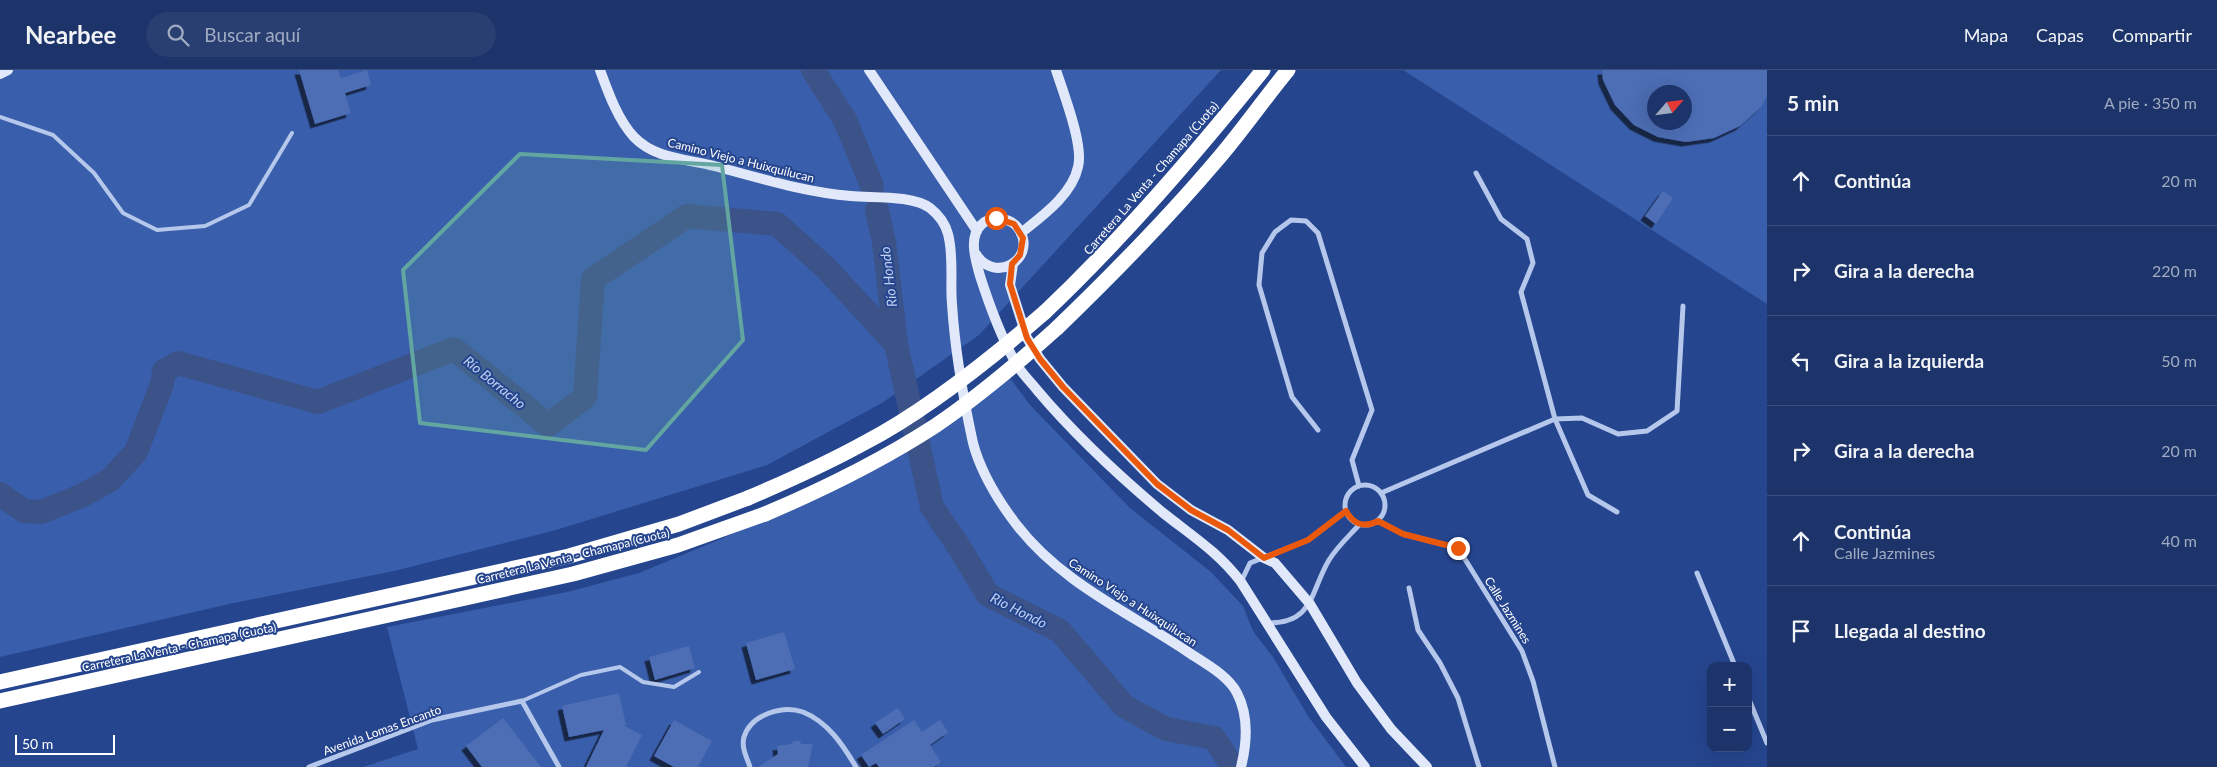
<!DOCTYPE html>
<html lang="es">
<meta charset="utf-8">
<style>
:root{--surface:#1c346a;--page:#293f72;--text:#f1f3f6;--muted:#a0aac1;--line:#3a4f7e}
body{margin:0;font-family:Lato,sans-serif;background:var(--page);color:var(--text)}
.controls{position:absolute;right:15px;bottom:15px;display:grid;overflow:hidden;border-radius:10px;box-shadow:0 5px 20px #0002}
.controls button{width:45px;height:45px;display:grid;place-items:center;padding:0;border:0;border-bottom:1px solid var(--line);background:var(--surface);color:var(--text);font:25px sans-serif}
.compass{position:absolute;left:1647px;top:15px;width:45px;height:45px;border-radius:50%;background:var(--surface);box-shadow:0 5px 20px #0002;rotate:62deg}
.scale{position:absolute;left:15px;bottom:12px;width:100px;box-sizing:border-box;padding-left:5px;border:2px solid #fff;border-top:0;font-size:14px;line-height:18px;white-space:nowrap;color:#fff;-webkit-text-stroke:4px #25458e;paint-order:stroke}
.stop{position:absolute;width:15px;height:15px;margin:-11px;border:4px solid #ea580c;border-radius:50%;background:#fff}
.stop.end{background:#ea580c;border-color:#fff;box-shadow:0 1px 5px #0008}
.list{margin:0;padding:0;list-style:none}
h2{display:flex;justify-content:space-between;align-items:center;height:65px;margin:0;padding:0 20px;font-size:21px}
h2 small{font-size:16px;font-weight:400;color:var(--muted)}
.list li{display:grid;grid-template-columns:32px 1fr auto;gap:15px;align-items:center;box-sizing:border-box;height:90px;padding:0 20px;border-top:1px solid var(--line)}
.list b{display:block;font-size:19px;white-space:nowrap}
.list p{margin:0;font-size:16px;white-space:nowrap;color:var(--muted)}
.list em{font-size:16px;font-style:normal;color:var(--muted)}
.icon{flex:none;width:28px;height:28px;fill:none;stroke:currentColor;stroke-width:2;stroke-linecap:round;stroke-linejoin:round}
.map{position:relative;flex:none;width:1767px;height:697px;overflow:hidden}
header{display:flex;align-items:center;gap:30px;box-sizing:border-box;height:70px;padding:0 25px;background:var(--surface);border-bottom:1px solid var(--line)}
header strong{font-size:24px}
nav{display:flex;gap:28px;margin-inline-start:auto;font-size:18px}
.search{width:350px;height:45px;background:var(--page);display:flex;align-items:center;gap:12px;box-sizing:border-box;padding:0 18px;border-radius:28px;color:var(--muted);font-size:19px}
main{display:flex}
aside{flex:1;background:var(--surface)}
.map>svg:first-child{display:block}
</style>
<header>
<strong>Nearbee</strong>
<div class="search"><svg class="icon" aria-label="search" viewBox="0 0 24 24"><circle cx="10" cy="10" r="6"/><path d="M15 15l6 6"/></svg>Buscar aquí</div>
<nav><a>Mapa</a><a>Capas</a><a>Compartir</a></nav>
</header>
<main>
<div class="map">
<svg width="1767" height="697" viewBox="0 0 1767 697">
<defs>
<filter id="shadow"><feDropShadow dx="-4.5" dy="4.5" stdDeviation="0" flood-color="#0009"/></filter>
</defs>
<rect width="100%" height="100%" fill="#25458e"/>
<g fill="#395eab" fill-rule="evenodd">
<path d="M0 0H1221L979 265 882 333 767 395 556 460 394 501 229 534 0 587Z"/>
<path d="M1403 0H1767V234ZM1654 22H1684V52H1654Z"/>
<path d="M1010 308 1030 335 1130 438 1211 502 1243 536 1253 561 1273 587 1308 646 1346 697H363L418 679 387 557 567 522 639 503 721 469 779 441Z"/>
</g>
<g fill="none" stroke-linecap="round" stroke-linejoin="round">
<g stroke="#3b5388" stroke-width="24">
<path d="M813 0 845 50 872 116"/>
<path d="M877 140 884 172 896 274 932 437 959 477 988 525 1060 561 1124 636 1166 659 1214 668 1233 697"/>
<path d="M0 424 24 441 41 442 83 425 110 410 136 382 162 314 164 301 178 293 318 332 454 279 548 355 585 327 593 209 687 146 777 154 826 198 896 274"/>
</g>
</g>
<g fill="#4d6eb5" fill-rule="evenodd" filter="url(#shadow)">
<path d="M299 0H338L341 8 367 0 371 15 345 23 351 43 315 54Z"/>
<path d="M1602 0H1767V26L1761 37 1740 56 1714 68 1686 72 1658 67 1634 55 1615 35 1603 10ZM1654 22H1684V52H1654Z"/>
<path d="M1663 121 1673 128 1656 154 1645 146Z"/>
<path d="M784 562 795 599 756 610 746 573Z"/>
<path d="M689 576 695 598 655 610 649 587Z"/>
<path d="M619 623 626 655H623L642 665 626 697H586L604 660 569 667 562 636Z"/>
<path d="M898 638 905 649 883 664 875 653Z"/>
<path d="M503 648 541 697H482L466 676Z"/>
<path d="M674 650 712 671 698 697H674L654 686Z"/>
<path d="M914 650 922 662 940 650 948 662 930 675 941 692 934 697H879L876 693 869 697 861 685Z"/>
<path d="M794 671H800L801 674H813L808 697H758L778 684 777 676 791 674Z"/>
</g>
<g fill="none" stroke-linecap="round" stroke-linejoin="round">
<g stroke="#b5c7eb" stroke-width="4">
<path d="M0 47 53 65 94 103 123 143 157 160 205 156 249 135 292 63"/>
<path d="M522 631 581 605 620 597 643 612 674 617 699 602"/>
</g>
<g stroke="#b5c7eb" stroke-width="5">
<path d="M1476 103 1501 149 1527 169 1533 193 1521 222 1555 349 1588 425 1617 442"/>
<path d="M1318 360 1292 327 1259 215 1262 183 1275 162 1291 150 1306 151 1318 163 1372 340 1352 390 1359 416"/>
<circle cx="1365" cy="435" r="20"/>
<path d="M1381 423 1555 349 1582 348 1618 364 1647 361 1677 341 1683 236"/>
<path d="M1378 451 1403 464 1458 478 1522 581 1533 611 1555 697"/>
<path d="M1697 503 1735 596"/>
<path d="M1241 512 1250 493 1308 470 1346 441"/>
<path d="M1409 518 1418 560 1440 593 1458 628 1479 697"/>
<path d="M1268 553C1314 553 1310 522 1329 490 1337 477 1349 466 1359 455"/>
<path d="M1748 627 1767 673"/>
<path d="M309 697 432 650 522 631 559 697"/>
<path d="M750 697C747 688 741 677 744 667 751 644 783 635 803 642 828 652 843 675 856 697"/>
</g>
<g stroke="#e0e8f9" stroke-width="10">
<path d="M600 0C608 22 618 50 634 67 655 89 687 89 714 96 760 108 804 122 851 126 873 128 913 125 930 138 939 145 945 153 948 164 954 186 950 212 952 234 955 281 963 327 973 373 981 403 997 429 1016 454 1060 512 1128 542 1188 582 1204 593 1228 605 1237 623 1249 646 1247 673 1241 697"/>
<path d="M869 0 977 161"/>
<path d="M0 4 8 0"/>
<path d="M1021 163C1042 146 1072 125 1078 97 1084 75 1063 22 1056 0"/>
<path d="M976 184C994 214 1036 190 1020 161 1012 147 992 144 981 155 968 168 976 191 980 206 989 234 1000 264 1014 290 1019 301 1030 311 1037 320 1074 364 1118 405 1162 442 1192 466 1217 481 1241 512L1326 647 1365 697"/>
<path d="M1013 194 1010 215 1027 268 1040 289 1063 317 1157 414 1191 440 1228 460 1264 488 1275 493 1310 534 1357 613 1391 659 1427 697"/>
</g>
<g stroke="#fff" stroke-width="15">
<path d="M1045 242C1124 167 1194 85 1263 0"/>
<path d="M1057 258C1113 204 1167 149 1217 90 1242 61 1264 29 1288 0"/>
<path d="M0 612 569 486 679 454 748 428"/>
<path d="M0 631 573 504 678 475 765 444"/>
</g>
<g stroke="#fff" stroke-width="15">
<path d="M748 428C788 411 828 393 866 372 927 340 993 287 1045 242"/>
<path d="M765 444C824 419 881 391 935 356 978 327 1018 293 1057 258"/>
</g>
</g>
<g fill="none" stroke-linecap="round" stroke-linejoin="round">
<path stroke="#ea580c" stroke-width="6" d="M996 148 1014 154 1023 168 1020 185 1012 194 1010 214 1027 268 1040 289 1063 317 1157 414 1191 440 1228 460 1264 488 1308 470 1346 441C1354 455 1364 458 1378 451L1403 464 1458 478"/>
</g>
<path fill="#63a6a1" fill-opacity="0.2" stroke="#63a6a1" stroke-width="4" stroke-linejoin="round" d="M520 84 722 95 743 270 646 380 420 353 403 200Z"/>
<g text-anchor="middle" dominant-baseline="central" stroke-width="4" stroke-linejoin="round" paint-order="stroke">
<g font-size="12" fill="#fff" stroke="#25458e">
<text transform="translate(741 90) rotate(14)">Camino Viejo a Huixquilucan</text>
<text transform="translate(1151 108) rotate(-49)">Carretera La Venta - Chamapa (Cuota)</text>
<text transform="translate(573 486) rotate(-14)">Carretera La Venta - Chamapa (Cuota)</text>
<text transform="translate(1133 532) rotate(33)">Camino Viejo a Huixquilucan</text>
<text transform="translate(1508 540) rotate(58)">Calle Jazmines</text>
<text transform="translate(179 577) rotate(-12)">Carretera La Venta - Chamapa (Cuota)</text>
<text transform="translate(382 660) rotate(-20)">Avenida Lomas Encanto</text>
</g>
<g font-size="14" font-style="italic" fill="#c1d1f2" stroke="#25458e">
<text transform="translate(888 207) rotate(-97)">Río Hondo</text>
<text transform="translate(495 312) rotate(39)">Río Borracho</text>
<text transform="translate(1019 540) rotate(27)">Rio Hondo</text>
</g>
</g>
</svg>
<div class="controls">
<button>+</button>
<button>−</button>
</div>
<svg class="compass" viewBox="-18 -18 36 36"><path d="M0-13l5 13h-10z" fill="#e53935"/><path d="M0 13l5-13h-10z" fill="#a0aac1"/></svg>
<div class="scale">50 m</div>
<div class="stop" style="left:996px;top:148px"></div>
<div class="stop end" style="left:1458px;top:478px"></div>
</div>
<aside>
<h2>5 min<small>A pie · 350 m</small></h2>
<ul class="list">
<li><svg class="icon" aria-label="ahead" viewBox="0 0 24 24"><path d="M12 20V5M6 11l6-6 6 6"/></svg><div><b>Continúa</b></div><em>20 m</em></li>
<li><svg class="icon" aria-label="right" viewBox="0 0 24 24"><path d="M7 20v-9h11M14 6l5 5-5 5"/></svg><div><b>Gira a la derecha</b></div><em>220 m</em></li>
<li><svg class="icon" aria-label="left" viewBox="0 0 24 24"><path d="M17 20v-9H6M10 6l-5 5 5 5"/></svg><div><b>Gira a la izquierda</b></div><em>50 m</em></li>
<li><svg class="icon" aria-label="right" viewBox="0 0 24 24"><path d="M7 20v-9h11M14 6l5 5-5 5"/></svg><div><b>Gira a la derecha</b></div><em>20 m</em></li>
<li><svg class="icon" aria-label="ahead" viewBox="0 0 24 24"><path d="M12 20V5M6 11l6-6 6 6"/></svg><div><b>Continúa</b><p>Calle Jazmines</p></div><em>40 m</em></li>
<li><svg class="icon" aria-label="arrive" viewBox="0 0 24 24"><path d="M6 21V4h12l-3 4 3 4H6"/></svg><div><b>Llegada al destino</b></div></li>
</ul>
</aside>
</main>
